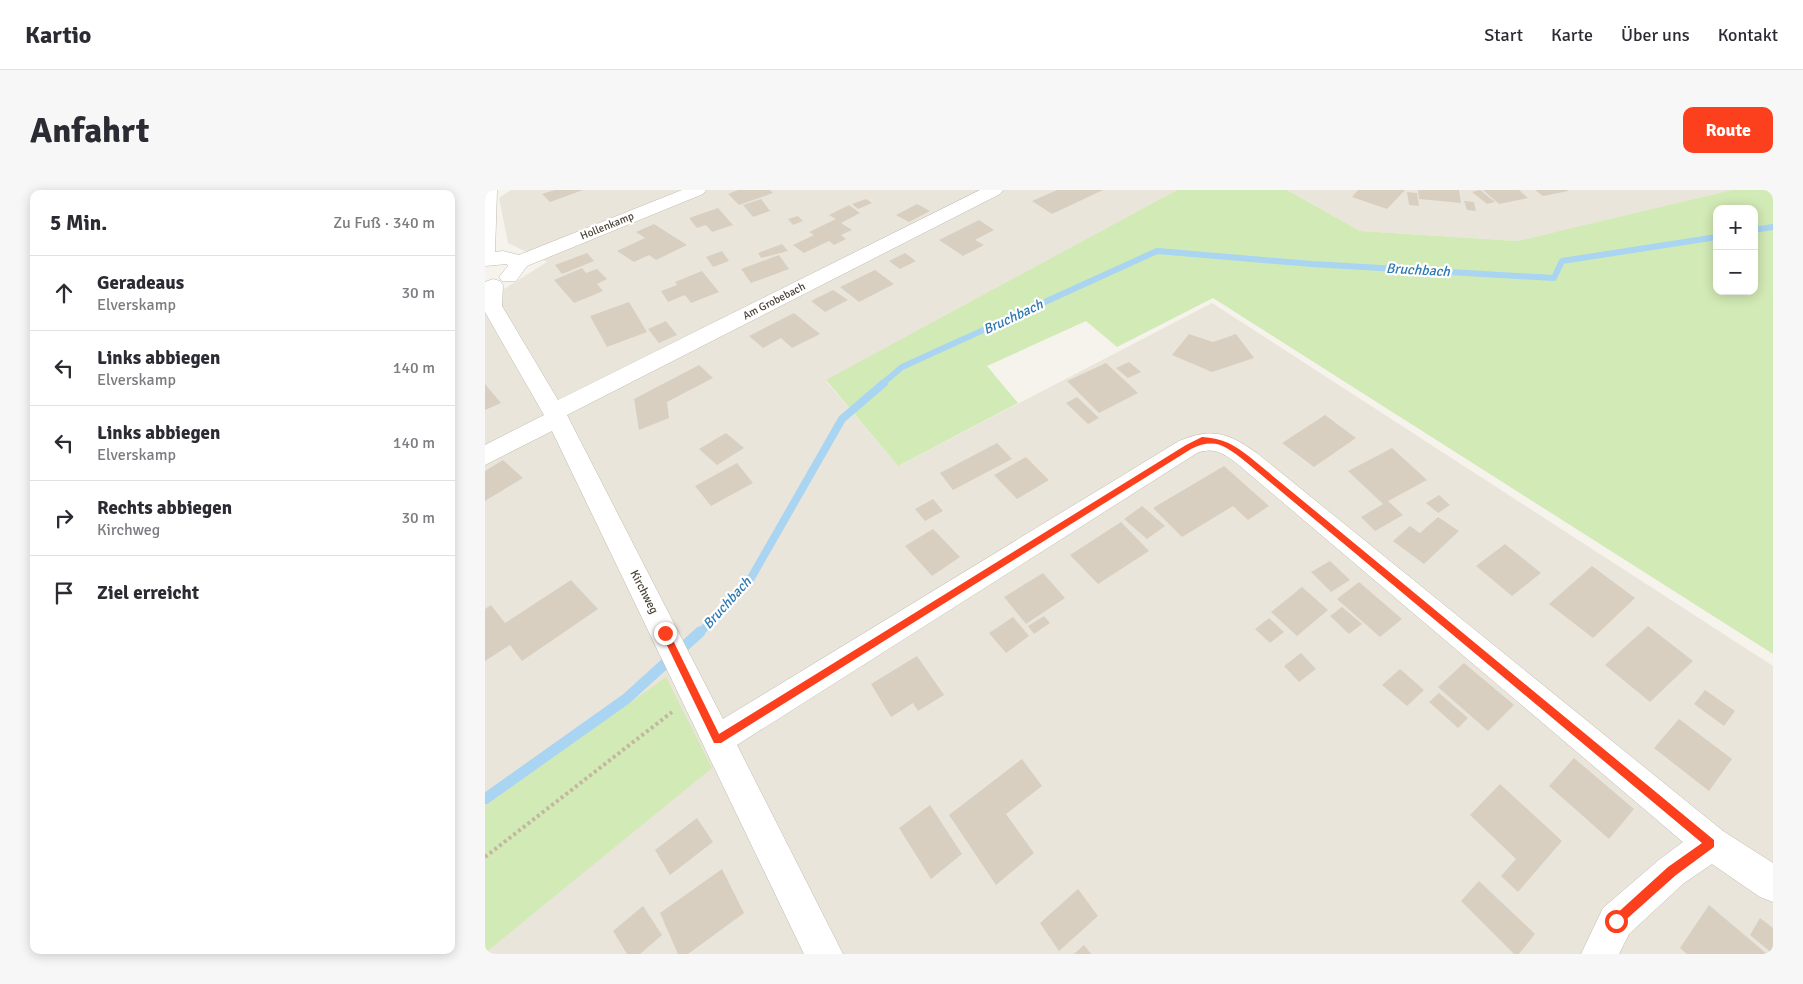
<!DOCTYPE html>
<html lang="de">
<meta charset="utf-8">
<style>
:root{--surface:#fff;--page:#f7f7f7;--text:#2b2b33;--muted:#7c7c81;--line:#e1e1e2;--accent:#fc3f1d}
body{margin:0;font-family:Signika,sans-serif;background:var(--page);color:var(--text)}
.controls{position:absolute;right:15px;top:15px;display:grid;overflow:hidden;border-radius:10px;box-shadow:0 2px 12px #0003}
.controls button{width:45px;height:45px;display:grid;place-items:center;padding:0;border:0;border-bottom:1px solid var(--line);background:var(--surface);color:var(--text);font:25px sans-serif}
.stop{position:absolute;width:15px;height:15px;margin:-11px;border:4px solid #fc3f1d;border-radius:50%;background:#fff}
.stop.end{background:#fc3f1d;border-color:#fff;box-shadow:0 1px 5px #0008}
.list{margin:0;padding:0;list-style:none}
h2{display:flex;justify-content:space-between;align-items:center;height:65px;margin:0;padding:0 20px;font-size:21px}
h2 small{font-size:16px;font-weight:400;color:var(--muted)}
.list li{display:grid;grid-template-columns:32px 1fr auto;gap:15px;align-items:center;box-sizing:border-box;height:75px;padding:0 20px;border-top:1px solid var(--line)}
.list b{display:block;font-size:19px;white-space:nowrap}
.list p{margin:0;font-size:16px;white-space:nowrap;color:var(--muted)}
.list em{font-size:16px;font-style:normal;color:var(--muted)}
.icon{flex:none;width:28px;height:28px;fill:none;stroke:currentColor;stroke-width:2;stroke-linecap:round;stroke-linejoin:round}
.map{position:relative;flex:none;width:1288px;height:764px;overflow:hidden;border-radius:10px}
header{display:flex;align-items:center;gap:30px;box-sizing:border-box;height:70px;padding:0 25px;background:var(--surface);border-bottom:1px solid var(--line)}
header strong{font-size:24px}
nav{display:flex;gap:28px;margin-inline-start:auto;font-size:18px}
.intro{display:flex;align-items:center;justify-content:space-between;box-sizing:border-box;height:120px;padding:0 30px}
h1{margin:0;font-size:35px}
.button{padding:12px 22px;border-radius:10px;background:var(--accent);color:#fff;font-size:18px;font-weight:700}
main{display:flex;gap:30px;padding:0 30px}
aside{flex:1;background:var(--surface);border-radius:10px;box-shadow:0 2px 12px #0003}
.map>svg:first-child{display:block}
</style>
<header>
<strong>Kartio</strong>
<nav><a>Start</a><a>Karte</a><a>Über uns</a><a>Kontakt</a></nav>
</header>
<div class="intro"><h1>Anfahrt</h1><a class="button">Route</a></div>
<main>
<aside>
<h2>5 Min.<small>Zu Fuß · 340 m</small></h2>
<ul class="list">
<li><svg class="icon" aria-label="ahead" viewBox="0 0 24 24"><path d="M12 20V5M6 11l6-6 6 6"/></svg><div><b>Geradeaus</b><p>Elverskamp</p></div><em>30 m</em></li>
<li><svg class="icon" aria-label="left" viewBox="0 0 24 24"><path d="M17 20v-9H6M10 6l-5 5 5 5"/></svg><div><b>Links abbiegen</b><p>Elverskamp</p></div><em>140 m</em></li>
<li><svg class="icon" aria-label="left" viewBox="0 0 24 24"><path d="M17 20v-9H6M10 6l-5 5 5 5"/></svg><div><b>Links abbiegen</b><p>Elverskamp</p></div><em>140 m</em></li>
<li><svg class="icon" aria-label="right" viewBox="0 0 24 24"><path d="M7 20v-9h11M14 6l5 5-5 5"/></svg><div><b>Rechts abbiegen</b><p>Kirchweg</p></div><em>30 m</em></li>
<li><svg class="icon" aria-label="arrive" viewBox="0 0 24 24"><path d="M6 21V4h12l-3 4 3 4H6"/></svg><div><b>Ziel erreicht</b></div></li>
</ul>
</aside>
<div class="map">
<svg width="1288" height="764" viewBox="0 0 1288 764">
<rect width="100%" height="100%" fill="#f6f3ec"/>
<g fill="#eae5da">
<path d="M26 0H692L341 191 413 276 727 113 1288 476V764H0V111L62 72 23 53 14 8Z"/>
<path d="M802 0H1248L1034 51 875 41Z"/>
</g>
<g fill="#d2eab5" fill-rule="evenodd">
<path d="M692 0H802L875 41 1033 51 1247 0H1288V464L728 108 632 157 601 131 502 176 533 213 413 276 341 190ZM1232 19H1269V101H1232Z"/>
<path d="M181 487 227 578 0 763V616Z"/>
</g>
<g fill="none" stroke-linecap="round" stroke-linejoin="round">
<g stroke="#a9d4f2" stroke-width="6">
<path d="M1269 40 1288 37"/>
<path d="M397 194 417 177 672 61 827 74 1069 88 1077 71 1232 47"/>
</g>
<path stroke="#a9d4f2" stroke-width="8" d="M214 443 230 429 266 388 357 229 399 193"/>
<path stroke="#a9d4f2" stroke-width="11" d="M0 609 141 509 215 442"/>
</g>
<g fill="#d8cfc1">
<path d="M70 0H98L65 12 57 4Z"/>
<path d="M253 0H285L288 3 254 15 243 4Z"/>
<path d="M572 0H618L567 24 547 11Z"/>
<path d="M873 0H920L902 19 867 7Z"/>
<path d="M933 0H974L976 13 934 9Z"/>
<path d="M995 0 1010 12 1002 14 987 2Z"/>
<path d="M998 0H1034L1043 8 1014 14Z"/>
<path d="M1050 0H1083V1L1058 6Z"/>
<path d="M922 2 932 3 934 16 924 15Z"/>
<path d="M276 9 285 21 268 27 258 15Z"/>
<path d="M381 9 387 13 373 19 367 14Z"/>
<path d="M979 11 989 12 991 21 982 20Z"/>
<path d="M432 14 445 21 424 32 411 25Z"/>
<path d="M364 15 375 23 356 33 367 40 356 45 361 49 349 55 344 51 319 63 308 55 329 45 324 42 351 29 344 25Z"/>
<path d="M233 18 248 35 227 42 221 35 212 38 204 28Z"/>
<path d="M313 26 318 31 308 35 303 29Z"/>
<path d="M494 30 509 40 490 50 499 55 478 66 454 50Z"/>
<path d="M169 34 202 55 171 70 164 65 149 72 132 61 160 48 151 42Z"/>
<path d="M297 54 303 61 276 68 273 63Z"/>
<path d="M237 61 244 71 228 77 221 67Z"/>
<path d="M102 63 109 71 77 84 70 75Z"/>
<path d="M420 63 431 71 415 79 404 71Z"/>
<path d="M294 65 304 79 266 93 256 79Z"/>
<path d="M97 78 101 83 112 79 122 89 112 94 118 101 89 113 69 90Z"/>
<path d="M390 80 409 94 374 112 355 97Z"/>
<path d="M217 81 234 102 206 113 200 105 183 112 176 101 192 95 190 92Z"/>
<path d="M348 100 363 110 340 122 326 111Z"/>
<path d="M144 112 162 142 122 157 105 126Z"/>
<path d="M309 123 335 144 307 158 296 148 278 158 264 146Z"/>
<path d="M181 131 192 145 174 153 163 139Z"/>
<path d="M704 144 728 152 751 144 769 168 727 182 687 165Z"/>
<path d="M644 172 656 182 643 188 631 178Z"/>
<path d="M621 173 653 203 614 223 582 191Z"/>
<path d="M214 175 228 188 182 212 184 228 154 240 149 209Z"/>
<path d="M0 194 16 213 0 220Z"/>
<path d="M592 207 614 228 603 234 581 213Z"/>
<path d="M840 225 871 248 829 277 797 253Z"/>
<path d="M241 243 259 258 232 275 214 259Z"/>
<path d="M512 253 527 269 468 300 455 283Z"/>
<path d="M907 258 942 290 903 311 918 325 890 341 876 327 898 314 863 281Z"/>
<path d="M541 267 564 290 532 309 509 285Z"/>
<path d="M18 270 38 288 0 311V281Z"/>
<path d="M252 273 268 293 226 316 210 296Z"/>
<path d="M739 276 784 316 763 330 748 316 697 347 668 318Z"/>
<path d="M954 305 965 315 953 323 941 313Z"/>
<path d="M448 309 458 321 440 331 430 319Z"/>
<path d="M657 316 680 336 662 349 639 329Z"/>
<path d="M953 327 974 341 939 374 908 351 925 336 935 343Z"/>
<path d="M636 332 664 361 613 394 585 365Z"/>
<path d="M448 339 475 367 447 386 420 356Z"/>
<path d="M1020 354 1056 383 1027 406 991 376Z"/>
<path d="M845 371 865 390 846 402 826 382Z"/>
<path d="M1107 376 1150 408 1108 448 1064 414Z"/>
<path d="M558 383 580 408 541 434 519 407Z"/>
<path d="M86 390 113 419 37 471 25 455 0 471V419L6 415 20 433Z"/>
<path d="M874 392 917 429 895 447 852 409Z"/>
<path d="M817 397 843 420 812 446 786 422Z"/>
<path d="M857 417 877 434 864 444 845 426Z"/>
<path d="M559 426 565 433 549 444 543 436Z"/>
<path d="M528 427 544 446 521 463 504 443Z"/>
<path d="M784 428 799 442 785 453 770 439Z"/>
<path d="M1163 436 1208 471 1165 512 1120 475Z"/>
<path d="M816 463 831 479 814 492 799 476Z"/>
<path d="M432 466 459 505 433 521 428 513 406 527 386 494Z"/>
<path d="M979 473 1029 515 1003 541 953 497Z"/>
<path d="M915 479 939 500 922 516 897 495Z"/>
<path d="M1220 500 1250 521 1239 536 1209 514Z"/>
<path d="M954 503 983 528 973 538 944 512Z"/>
<path d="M1194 529 1247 569 1224 601 1169 558Z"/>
<path d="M1089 568 1149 619 1124 649 1064 596Z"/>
<path d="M537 569 557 596 521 624 549 663 511 695 464 625Z"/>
<path d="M1015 594 1077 651 1033 702 1016 686 1031 669 985 625Z"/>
<path d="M445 615 477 664 446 689 414 638Z"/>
<path d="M212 628 228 652 185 685 170 660Z"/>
<path d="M237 679 259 723 203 764H193L175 723Z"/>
<path d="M994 691 1050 744 1034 764H1029L976 711Z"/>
<path d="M593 699 613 726 574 761 555 733Z"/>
<path d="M1224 715 1282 764H1202L1195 758Z"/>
<path d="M158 716 177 745 155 764H142L128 741Z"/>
<path d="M1275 728 1288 738V764L1265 745Z"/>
<path d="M599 755 606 764H589Z"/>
</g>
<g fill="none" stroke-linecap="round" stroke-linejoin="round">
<g stroke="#c2bbae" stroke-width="1">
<g id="minor">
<path d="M0 0H12L10 62 18 61 34 65 197 0H221L218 4 42 76 31 91H17L14 87 23 76 22 74 0 76Z"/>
<path d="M495 0H518L515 4 82 225 238 529 694 251C728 237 744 243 773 264L1238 641 1288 673V712L1275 707 1227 674 1199 693 1144 744 1134 764H1096L1118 718 1175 669 1198 652 755 276C741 265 730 256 712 263L252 555 358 764H319L67 241 0 275V255L59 225 0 122V92L8 89 15 91 18 95 17 116 73 210Z"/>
</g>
</g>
<path stroke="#c4b79f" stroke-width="4" stroke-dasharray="3 3" stroke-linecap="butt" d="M0 667 187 522"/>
<use href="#minor" fill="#fff" fill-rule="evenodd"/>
</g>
<path fill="#fc3f1d" d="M717 247C738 248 750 255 766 268L1229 650V657L1191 685 1135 735H1128V727L1183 677 1217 653 761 272C741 256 730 247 706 259L236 553H229L176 443 177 440H183L234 544 701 255Z"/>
<g text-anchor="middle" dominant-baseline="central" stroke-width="4.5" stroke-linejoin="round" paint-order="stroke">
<g font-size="11" fill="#4b4439" stroke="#fff">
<text transform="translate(122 36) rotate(-22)">Hollenkamp</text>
<text transform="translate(289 111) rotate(-27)">Am Grobebach</text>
</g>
<g font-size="12" fill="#4b4439" stroke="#fff">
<text transform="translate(159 402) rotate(63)">Kirchweg</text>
</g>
<g font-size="14" font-style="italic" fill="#2e7ab2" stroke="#fff">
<text transform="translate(933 80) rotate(3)">Bruchbach</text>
<text transform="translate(528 127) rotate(-25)">Bruchbach</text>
<text transform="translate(242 413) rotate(-48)">Bruchbach</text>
</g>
</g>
</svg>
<div class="controls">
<button>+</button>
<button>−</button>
</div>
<div class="stop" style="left:1131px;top:731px"></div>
<div class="stop end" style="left:180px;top:443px"></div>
</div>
</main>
